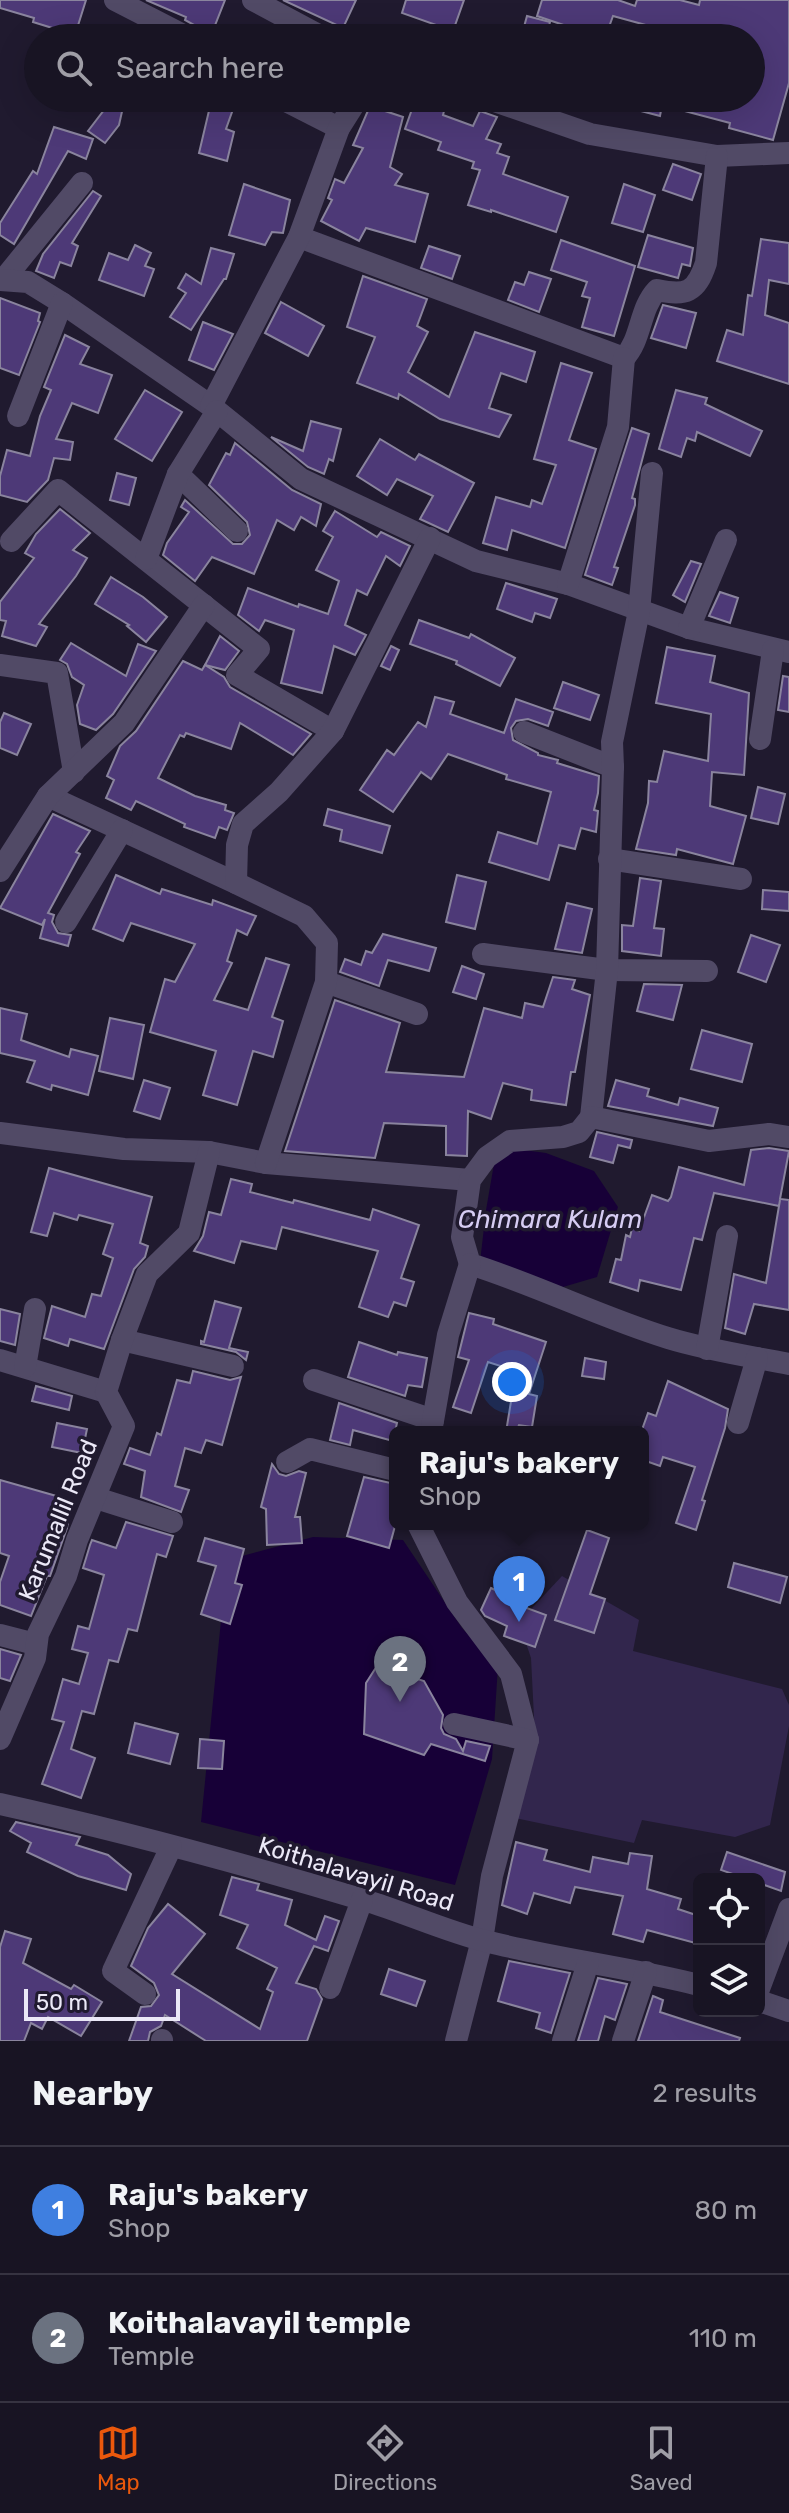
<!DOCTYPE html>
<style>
:root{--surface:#181423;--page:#252130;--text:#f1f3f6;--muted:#9f9ea6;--line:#363341;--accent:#ea580c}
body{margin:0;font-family:Rubik,sans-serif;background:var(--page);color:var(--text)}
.controls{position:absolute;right:24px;bottom:24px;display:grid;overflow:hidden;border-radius:12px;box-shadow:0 8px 32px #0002}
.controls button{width:72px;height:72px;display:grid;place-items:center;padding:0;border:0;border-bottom:2px solid var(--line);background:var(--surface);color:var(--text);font:40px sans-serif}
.scale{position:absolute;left:24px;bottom:20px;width:156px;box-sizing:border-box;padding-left:8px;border:4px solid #ebe8f7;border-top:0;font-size:22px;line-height:28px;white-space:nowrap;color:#ebe8f7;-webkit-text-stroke:6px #201a2f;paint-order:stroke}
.you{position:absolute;left:512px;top:1382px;width:28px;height:28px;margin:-20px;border:6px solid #fff;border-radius:50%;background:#1a73e8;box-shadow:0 0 0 12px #1a73e833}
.badge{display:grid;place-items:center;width:52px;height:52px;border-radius:50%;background:var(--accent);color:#fff;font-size:26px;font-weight:700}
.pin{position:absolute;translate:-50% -66px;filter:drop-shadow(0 2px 4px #0008)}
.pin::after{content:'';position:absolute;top:42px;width:28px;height:24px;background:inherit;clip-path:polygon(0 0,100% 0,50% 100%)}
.popup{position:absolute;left:389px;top:1426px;width:260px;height:104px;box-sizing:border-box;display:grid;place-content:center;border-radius:12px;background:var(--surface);filter:drop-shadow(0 2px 6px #0005);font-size:26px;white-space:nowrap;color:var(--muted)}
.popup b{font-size:30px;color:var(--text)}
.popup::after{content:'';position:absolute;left:50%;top:100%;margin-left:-16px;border:16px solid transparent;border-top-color:var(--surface)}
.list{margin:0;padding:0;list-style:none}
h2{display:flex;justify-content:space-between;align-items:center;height:104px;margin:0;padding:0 32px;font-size:34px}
h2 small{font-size:26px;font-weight:400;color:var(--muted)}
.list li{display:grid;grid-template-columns:52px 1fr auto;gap:24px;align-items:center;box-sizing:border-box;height:128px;padding:0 32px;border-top:2px solid var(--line)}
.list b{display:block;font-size:30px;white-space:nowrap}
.list p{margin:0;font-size:26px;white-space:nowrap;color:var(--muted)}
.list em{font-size:26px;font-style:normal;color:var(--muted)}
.icon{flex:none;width:44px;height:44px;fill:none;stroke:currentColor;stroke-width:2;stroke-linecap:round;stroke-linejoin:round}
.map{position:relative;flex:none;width:789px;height:2041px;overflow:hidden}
.search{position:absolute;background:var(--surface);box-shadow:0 8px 32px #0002;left:24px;right:24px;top:24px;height:88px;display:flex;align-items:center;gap:20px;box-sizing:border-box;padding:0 28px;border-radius:44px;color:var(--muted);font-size:30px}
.sheet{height:360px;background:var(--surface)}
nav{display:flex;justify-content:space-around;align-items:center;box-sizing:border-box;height:112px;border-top:2px solid var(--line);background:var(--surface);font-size:22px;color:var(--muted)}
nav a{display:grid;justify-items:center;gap:4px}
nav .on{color:var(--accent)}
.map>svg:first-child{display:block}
</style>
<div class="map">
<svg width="789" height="2041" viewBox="0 0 789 2041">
<rect width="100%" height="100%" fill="#201a2f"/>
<path fill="#32264d" d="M562 1576 639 1620 633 1651 782 1689 789 1705V1726L770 1825 735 1837 642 1820 634 1843 515 1818 535 1737 531 1658 519 1622Z"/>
<g fill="#170037">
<path d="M516 1149 546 1153 594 1171 618 1207 597 1277 563 1287 480 1262 486 1210 495 1158Z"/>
<path d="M313 1537 403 1540 462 1628 498 1666 492 1759 455 1885 201 1822 227 1560Z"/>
</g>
<g fill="#4d3977" stroke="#8a849e" stroke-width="2">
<path d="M0 0H86L75 35 33 22 34 18 0 8Z"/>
<path d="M146 0H225L210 38 202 35 196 26 185 20 186 17Z"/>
<path d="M283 0H356L343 28Z"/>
<path d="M406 0H464L453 31 402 13Z"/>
<path d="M542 0H618L635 6 637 0H680L699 5 700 0H789V83L773 140 729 128 730 123 662 105 660 116 614 104 615 98H751V38H693L613 16 605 38H602L537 16Z"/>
<path d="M527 16 550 22 546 38 522 34Z"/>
<path d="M107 98H125L119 125 105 143 88 131 104 110Z"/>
<path d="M212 98H237L226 129 234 132 227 161 199 153Z"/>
<path d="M416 98 445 107 443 115 473 126 480 111 497 117 486 139 501 144 497 153 509 157 503 174 568 197 556 232 491 210V212L468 205 480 170 472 168 474 162 438 150 441 142 405 129Z"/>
<path d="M370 106 403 117 390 167 402 174 395 185 428 194 415 242 366 228 359 241 321 221 332 200 328 198 335 179 344 183 363 148 353 145Z"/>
<path d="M54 127 93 139 86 159 68 151 14 244 0 235V223L33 171 37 174Z"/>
<path d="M673 164 701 174 692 200 663 190Z"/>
<path d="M244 184 290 200 283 233 272 232 265 245 229 235Z"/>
<path d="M624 184 655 195 643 232 612 223Z"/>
<path d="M93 191 101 196 72 243 78 246 71 266 60 262 54 278 36 271 43 254Z"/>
<path d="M648 235 693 248 690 266 682 264 678 278 638 267Z"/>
<path d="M761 239 789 243V284L769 280 765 315 789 323V384L717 361 727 330 743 335 748 295 752 296Z"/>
<path d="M561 240 635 266 614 336 582 327 590 298 582 296 587 282 551 270Z"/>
<path d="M135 245 151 253 145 266 154 269 144 296 99 280 109 253 128 260Z"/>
<path d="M429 246 460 256 452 279 421 268Z"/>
<path d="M211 248 234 254 226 279H224L191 330 170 317 186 293 178 288 186 274 201 284Z"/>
<path d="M529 272 551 279 539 312 508 300 515 282 524 285Z"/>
<path d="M363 276 427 299 417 326 428 332 408 372 449 397 475 332 535 352 526 382 501 373 489 408 511 415 499 437 440 419 399 394 398 399 357 383 375 337 347 327Z"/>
<path d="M0 298 40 313 38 321 40 322 19 375 0 368Z"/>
<path d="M281 302 324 326 308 356 265 333Z"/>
<path d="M663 305 696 313 686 348 651 338Z"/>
<path d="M203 322 233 334 214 370 189 360Z"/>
<path d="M65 335 89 347 80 364 112 375 98 413 72 403 56 439 73 442 70 460 54 458 48 480 27 502 0 495V476L7 450 30 456 40 416 51 390 44 387Z"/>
<path d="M561 363 592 373 569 440 596 449 565 548 512 530 507 550 483 543 496 497 530 507 532 500 542 504 556 465 534 459Z"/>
<path d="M145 390 182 412 152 461 115 439Z"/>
<path d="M676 390 707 398 705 404 762 431 750 456 697 432 695 441 687 438 681 457 659 449Z"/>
<path d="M311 421 341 429 333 461 329 459 324 474 308 467 271 437 303 451Z"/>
<path d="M632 428 649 434 632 498 635 499V505L614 567 618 568 612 585 585 575Z"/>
<path d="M380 439 415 460 419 454 474 483 448 532 420 519 433 496 397 479 387 495 357 476Z"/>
<path d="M235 443 292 490 321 504 316 526 301 517 294 530 277 520 254 574 212 557 195 581 163 555 167 543 189 512 181 507 185 500 233 544H242L250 535 247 522 209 485 226 453 230 455Z"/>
<path d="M117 473 136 478 129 505 110 500Z"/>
<path d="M60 509 90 533 73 550 87 558 76 576 39 624 47 627 36 646 2 636 6 621 0 620V602L34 558 25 553 36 534Z"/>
<path d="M335 511 377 537 381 532 410 546 400 566 386 556 367 595 357 590 345 625 366 635 355 655 334 646 322 693 281 683 294 630 265 620 259 631 238 615 248 588 298 607 299 604 328 614 339 581 316 570 333 537 323 531Z"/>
<path d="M691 561 701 564 685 602 673 595Z"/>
<path d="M111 577 143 597 167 617 146 642 127 626 129 625 95 604Z"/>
<path d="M506 583 557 599 550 618 535 613 532 622 497 609Z"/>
<path d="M720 592 738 598 730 623 709 616Z"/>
<path d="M419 620 469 638 471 634 515 658 500 686 456 664 457 661 410 644Z"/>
<path d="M220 636 239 651 225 670 205 665Z"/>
<path d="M71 643 126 676 138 644 156 651 113 714 96 730 80 724 77 705 84 685 72 677 67 664 60 660Z"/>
<path d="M391 646 399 650 390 670 381 666Z"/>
<path d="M667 647 715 656 710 682 749 693 744 775 712 772 710 806 746 816 733 864 677 849 676 855 636 849 648 803 649 781 657 782 664 751 708 761 711 714 656 703Z"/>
<path d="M183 661 202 670 205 665 224 677 230 687 311 734 293 755 240 723 231 749 186 733 184 737 180 735 158 778 195 796 226 805 225 810 234 813 227 830 219 827 215 838 184 827 185 824 136 801 131 810 106 798 114 780 107 776 120 746 136 731Z"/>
<path d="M783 676 789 677V712L778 710Z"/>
<path d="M563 682 599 695 590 720 554 708Z"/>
<path d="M435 697 454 702 450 714 504 733 516 699 553 712 548 726 528 719 516 721 511 728 513 740 538 753V755L558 760 557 763 599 776 598 793 594 810 598 811 596 832 581 828 575 849 559 845 549 880 489 862 498 832 537 844 551 792 506 779 507 775 448 754 431 779 421 772 393 812 360 790 387 750 394 755 418 722 426 727Z"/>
<path d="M4 713 31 724 17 755 0 748V722Z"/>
<path d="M758 787 785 794 778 824 751 818Z"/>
<path d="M328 809 390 826 382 853 340 841 342 830 324 825Z"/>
<path d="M53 814 90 831 76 852 80 854 48 913 54 915 52 922 58 933 71 935 68 946 40 938 45 919 42 925 0 908Z"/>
<path d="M116 875 160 894 162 889 212 905 213 900 256 916 247 935 237 930 227 961 232 963 214 1000 248 1010 266 958 289 965 272 1017 283 1021 273 1057 253 1051 237 1105 203 1095 216 1051 150 1032 165 979 175 982 195 944 131 923 123 941 93 929Z"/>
<path d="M457 875 486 882 475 929 446 922Z"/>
<path d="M640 878 661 881 654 928 664 929 661 956 622 951V925L633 926Z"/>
<path d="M763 890 789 892V911L762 909Z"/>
<path d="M567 903 592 909 582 953 555 949Z"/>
<path d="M383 934 436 948 429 971 388 960 379 986 340 972 345 959 361 965 366 951 372 953Z"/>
<path d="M751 935 780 945 766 982 738 972Z"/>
<path d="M462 966 484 974 476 999 453 992Z"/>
<path d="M553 977 575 980 572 989 590 995 575 1072H571L566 1105 531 1100 532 1090 503 1083 491 1119 468 1111 467 1156 446 1155V1126L384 1123 375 1158 285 1151 335 1000 400 1023 386 1072 464 1077 484 1008 522 1018 525 1003 543 1007Z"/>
<path d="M644 984 682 985 673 1020 637 1011Z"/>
<path d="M0 1008 27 1014 21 1040 69 1057 71 1049 98 1056 88 1095 52 1085 51 1090 27 1082 35 1061 0 1053Z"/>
<path d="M110 1018 144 1025 133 1079 99 1071Z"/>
<path d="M702 1030 752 1044 742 1082 691 1069Z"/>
<path d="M144 1080 170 1088 160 1119 134 1111Z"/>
<path d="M616 1080 649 1089 647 1096 678 1105 680 1098 718 1108 713 1126 608 1106Z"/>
<path d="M597 1132 632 1140 630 1148 618 1145 613 1163 590 1157Z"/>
<path d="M769 1148 789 1151 780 1199 789 1200V1310L754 1304 745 1334 725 1328 734 1274 766 1283 780 1200 779 1206 714 1193 702 1240 694 1238 681 1290 640 1280 638 1291 610 1282 616 1259 621 1260 626 1235 630 1237 632 1228 639 1231 652 1195 668 1201 671 1197 679 1167 744 1185 751 1150Z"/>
<path d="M49 1168 152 1197 140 1243 148 1246 145 1257 134 1269 104 1349 70 1339 68 1346 44 1338 52 1306 85 1317 92 1294 101 1296 113 1258 103 1254 113 1224 79 1215 77 1220 54 1213 47 1236 31 1232Z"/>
<path d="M231 1179 252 1184 250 1192 293 1203 294 1200 370 1220 373 1209 419 1225 401 1278 414 1282 406 1306 394 1302 388 1317 359 1307 378 1251 282 1227 276 1249 241 1241 234 1263 194 1251 203 1236 209 1212 221 1215Z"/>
<path d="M215 1301 241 1308 229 1348 248 1352 246 1360 236 1352 201 1344V1341L204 1342Z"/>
<path d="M0 1309 20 1314 15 1345 0 1341Z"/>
<path d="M469 1313 494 1319 493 1324 546 1342 529 1394 537 1396 532 1427 519 1425 516 1432H506L516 1371 488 1362 471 1413 453 1407 469 1360 458 1357Z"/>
<path d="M359 1342 397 1355 398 1352 427 1358 422 1387 408 1385 405 1396 348 1377Z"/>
<path d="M585 1358 606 1362 604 1379 582 1376Z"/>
<path d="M193 1371 230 1380 241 1377 222 1445 206 1440 201 1453 185 1448 175 1486 189 1490 181 1512 141 1497 145 1471 124 1464 130 1448 150 1455 157 1433 161 1435 177 1380 190 1383Z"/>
<path d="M668 1381 728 1409 725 1428 702 1500 705 1501 696 1530 676 1523 695 1467 663 1457 660 1466 643 1460V1427L648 1413 656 1416Z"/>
<path d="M36 1386 72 1396 69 1410 32 1401Z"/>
<path d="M339 1403 397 1423 393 1441 353 1430 350 1445 330 1440Z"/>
<path d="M57 1423 87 1429 82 1453 52 1447Z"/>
<path d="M272 1464 279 1474 286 1476 299 1471 306 1473 295 1517H300L302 1543 267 1545 266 1509 261 1507Z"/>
<path d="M364 1477 395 1484V1526L389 1548 347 1536Z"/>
<path d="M0 1480 67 1499 62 1515 69 1516 67 1528 50 1576H47L31 1616 0 1605V1582L9 1556 0 1553Z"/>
<path d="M126 1522 173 1536 166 1557 157 1554 137 1631 128 1629 118 1662 109 1660 94 1714 82 1711 71 1749 95 1758 81 1798 42 1784 64 1722 52 1719 63 1679 79 1684 88 1653 72 1649 78 1626 89 1629 104 1575 83 1568 90 1545 92 1540 116 1548Z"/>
<path d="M587 1530 609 1538 590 1594 605 1599 594 1633 555 1620Z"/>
<path d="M205 1538 244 1549 235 1583 242 1585 230 1624 201 1614 216 1566 198 1561Z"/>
<path d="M734 1563 787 1577 780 1603 728 1587Z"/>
<path d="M491 1588 506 1595 505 1600 546 1615 535 1647 504 1636 507 1626 485 1616 481 1610Z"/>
<path d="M0 1649 21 1655 10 1681 0 1678Z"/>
<path d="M377 1666 424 1681 443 1715 441 1728 444 1734 456 1739 463 1751 466 1741 490 1746 485 1761 431 1744 424 1755 364 1734 366 1683Z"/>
<path d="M135 1723 178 1734 170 1764 128 1753Z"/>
<path d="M200 1739 224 1741 222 1769 198 1768Z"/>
<path d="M16 1822 80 1837 76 1845 108 1855 131 1874 126 1890 78 1876 27 1852 31 1843 10 1831Z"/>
<path d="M516 1842 547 1850 544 1860 590 1872 593 1857 628 1864 630 1853 652 1856 647 1889 681 1899 678 1909 699 1916V1944L647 1930 643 1942 613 1934 623 1896 575 1887 570 1903 534 1893 527 1914 502 1905Z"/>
<path d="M727 1852 785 1872 781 1891 759 1883V1879H747L721 1870Z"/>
<path d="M232 1877 259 1884 257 1890 292 1900 285 1925 316 1940 325 1916 339 1921 328 1951 314 1946 296 1983 316 1989 322 1999 307 2041H206L165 2015 161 2026 150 2032 148 2041H129L141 2007 151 2006 159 1995 154 1983 131 1966 148 1928 168 1904 205 1934 172 1974 260 2029 273 1992 267 1989 277 1968 237 1948 248 1925 220 1915Z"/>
<path d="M5 1931 31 1939 23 1963 71 1989 74 1985 102 2002 81 2036 48 2017 42 2029 31 2023 24 2041H0V1947Z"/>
<path d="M509 1961 570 1973 551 2033 536 2028 540 2013 498 2001Z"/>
<path d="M389 1969 425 1981 416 2006 381 1994Z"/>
<path d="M598 1978 627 1984 615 2020 605 2016 598 2041H578Z"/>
<path d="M653 1996 663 2000 660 2012 740 2038 739 2041H638Z"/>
</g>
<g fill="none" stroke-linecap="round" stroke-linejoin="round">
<g stroke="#514a66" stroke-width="22">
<path d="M115 0 189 38"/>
<path d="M253 0 324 38"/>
<path d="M280 98 339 128"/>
<path d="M486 98 590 134 717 156 789 153"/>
<path d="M299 237 624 358C642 339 639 309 657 290 686 296 696 293 706 263L717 156"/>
<path d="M4 279 82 183"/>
<path d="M0 280 28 282 62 303 211 406 301 479 476 561 568 584 689 628 789 652"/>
<path d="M211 406 299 237 339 128 358 98"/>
<path d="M18 416 62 303"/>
<path d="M178 474 237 531"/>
<path d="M11 541 58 490 259 649 237 675 333 731"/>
<path d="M146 559 178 474 217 411"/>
<path d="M568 584 618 427 624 358"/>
<path d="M689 628 726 540"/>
<path d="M0 665 57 673 74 772"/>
<path d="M524 732 613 767"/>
<path d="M760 739 773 650"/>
<path d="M48 796 236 883"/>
<path d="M609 859 741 879"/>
<path d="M0 871 48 796 124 723 204 605"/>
<path d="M66 922 122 830"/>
<path d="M483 954 607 970 707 971"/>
<path d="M326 982 417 1014"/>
<path d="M591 1117 607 970 613 767 612 742 639 611 652 473"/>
<path d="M0 1133 124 1149 209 1152 266 1163 470 1180"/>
<path d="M789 1137 769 1134 709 1141 591 1117 579 1132 563 1137 510 1141 487 1157 470 1180 462 1237 470 1264C537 1285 600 1317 668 1338 707 1350 748 1356 789 1364"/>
<path d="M266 1163 326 982 327 943 304 916 236 883 237 845 243 824 279 792 333 731 430 538"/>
<path d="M122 1340 233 1366"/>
<path d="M707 1349 727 1236"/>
<path d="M0 1360 106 1392"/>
<path d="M25 1367 35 1309"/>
<path d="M314 1380 433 1420"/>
<path d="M738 1423 757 1358"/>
<path d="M431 1432 448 1335 470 1264"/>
<path d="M287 1462 310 1449 395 1470"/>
<path d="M96 1498 172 1522"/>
<path d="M418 1524 457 1602 511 1674 528 1740"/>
<path d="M0 1635 35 1644"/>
<path d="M454 1724 528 1740 492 1876 482 1940 456 2041"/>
<path d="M0 1739 35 1658 38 1634 66 1576 77 1540 124 1426 106 1392 122 1340 147 1274 189 1233 209 1152"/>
<path d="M0 1804C122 1831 244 1864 364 1900 404 1912 445 1931 485 1941 556 1959 628 1967 699 1985"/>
<path d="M330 1988 362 1900"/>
<path d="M759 1989 789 1909"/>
<path d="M145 1994 113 1971 171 1847"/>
<path d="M759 2001 789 2011"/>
<path d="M162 2041V2040"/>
<path d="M563 2041 588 1963"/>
<path d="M623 2041 646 1972"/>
</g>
</g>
<g text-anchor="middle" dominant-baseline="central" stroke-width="7" stroke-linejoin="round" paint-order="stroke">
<g font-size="24" fill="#ebe8f7" stroke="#201a2f">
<text transform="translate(58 1520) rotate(-68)">Karumallil Road</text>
<text transform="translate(356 1874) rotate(17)">Koithalavayil Road</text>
</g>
<g font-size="26" font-style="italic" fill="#d6ccf3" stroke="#201a2f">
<text x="550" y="1219">Chimara Kulam</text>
</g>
</g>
</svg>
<div class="controls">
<button><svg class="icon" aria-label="locate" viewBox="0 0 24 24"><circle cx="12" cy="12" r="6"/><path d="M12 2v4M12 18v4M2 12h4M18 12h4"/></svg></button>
<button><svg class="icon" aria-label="layers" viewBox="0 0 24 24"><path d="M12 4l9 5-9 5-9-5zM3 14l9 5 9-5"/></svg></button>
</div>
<div class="scale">50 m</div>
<div class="you"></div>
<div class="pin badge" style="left:519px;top:1622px;background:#3f7fe0">1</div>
<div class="popup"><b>Raju's bakery</b>Shop</div>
<div class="pin badge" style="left:400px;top:1702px;background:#6b7280">2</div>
<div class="search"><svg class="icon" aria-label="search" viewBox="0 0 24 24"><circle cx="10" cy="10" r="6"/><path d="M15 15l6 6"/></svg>Search here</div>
</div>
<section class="sheet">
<h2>Nearby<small>2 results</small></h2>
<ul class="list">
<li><span class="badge" style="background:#3f7fe0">1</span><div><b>Raju's bakery</b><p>Shop</p></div><em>80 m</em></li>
<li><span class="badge" style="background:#6b7280">2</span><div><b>Koithalavayil temple</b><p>Temple</p></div><em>110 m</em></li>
</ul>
</section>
<nav>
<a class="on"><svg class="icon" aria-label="map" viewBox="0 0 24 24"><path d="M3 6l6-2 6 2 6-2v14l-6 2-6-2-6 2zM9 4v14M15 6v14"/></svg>Map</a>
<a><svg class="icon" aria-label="directions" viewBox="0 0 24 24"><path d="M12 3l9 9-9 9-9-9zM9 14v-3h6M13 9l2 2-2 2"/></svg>Directions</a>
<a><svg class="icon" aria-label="saved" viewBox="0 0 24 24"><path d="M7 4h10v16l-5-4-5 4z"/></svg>Saved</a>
</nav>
